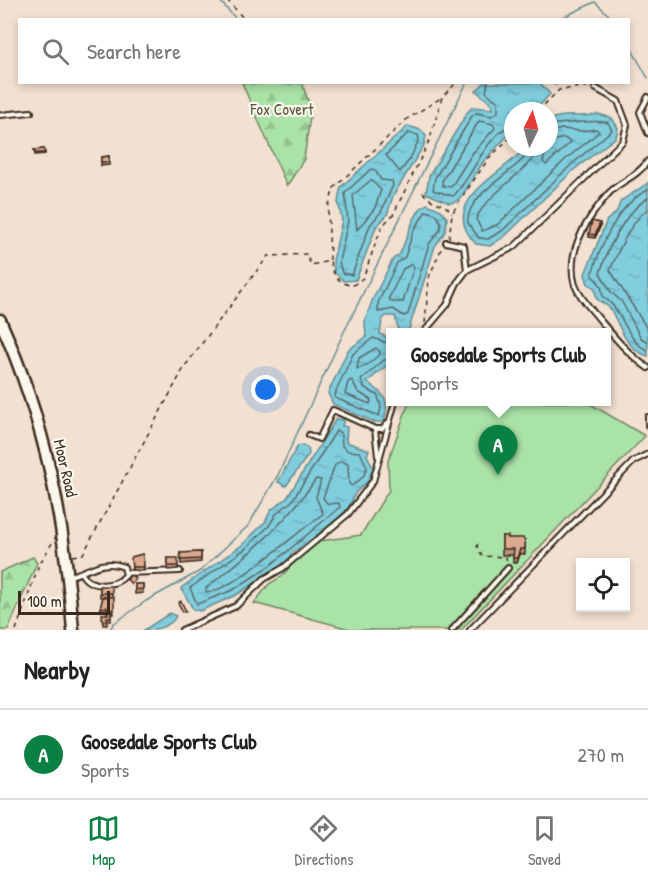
<!DOCTYPE html>
<style>
:root{--surface:#fff;--page:#f6f6f6;--text:#222;--muted:#767676;--line:#e0e0e0;--accent:#0b8043}
body{margin:0;font-family:"Patrick Hand",sans-serif;background:var(--page);color:var(--text)}
.controls{position:absolute;right:18px;bottom:18px;display:grid;overflow:hidden;border-radius:0px;box-shadow:0 3px 9px #0003}
.controls button{width:54px;height:54px;display:grid;place-items:center;padding:0;border:0;border-bottom:2px solid var(--line);background:var(--surface);color:var(--text);font:30px sans-serif}
.compass{position:absolute;left:504px;top:102px;width:54px;height:54px;border-radius:50%;background:var(--surface);box-shadow:0 3px 9px #0003;rotate:5deg}
.scale{position:absolute;left:18px;bottom:15px;width:92px;box-sizing:border-box;padding-left:6px;border:3px solid #3b2a1e;border-top:0;font-size:16px;line-height:21px;white-space:nowrap;color:#3b2a1e;-webkit-text-stroke:4px #fbf7ec;paint-order:stroke}
.you{position:absolute;left:266px;top:390px;width:21px;height:21px;margin:-15px;border:4px solid #fff;border-radius:50%;background:#1a73e8;box-shadow:0 0 0 9px #1a73e833}
.badge{display:grid;place-items:center;width:39px;height:39px;border-radius:50%;background:var(--accent);color:#fff;font-size:20px;font-weight:700}
.pin{position:absolute;translate:-50% -50px;filter:drop-shadow(0 2px 3px #0008)}
.pin::after{content:'';position:absolute;top:32px;width:21px;height:18px;background:inherit;clip-path:polygon(0 0,100% 0,50% 100%)}
.popup{position:absolute;left:386px;top:328px;width:225px;height:78px;box-sizing:border-box;display:grid;place-content:center;border-radius:0px;background:var(--surface);filter:drop-shadow(0 2px 4px #0005);font-size:20px;white-space:nowrap;color:var(--muted)}
.popup b{font-size:22px;color:var(--text)}
.popup::after{content:'';position:absolute;left:50%;top:100%;margin-left:-12px;border:12px solid transparent;border-top-color:var(--surface)}
.list{margin:0;padding:0;list-style:none}
h2{display:flex;justify-content:space-between;align-items:center;height:78px;margin:0;padding:0 24px;font-size:26px}
h2 small{font-size:20px;font-weight:400;color:var(--muted)}
.list li{display:grid;grid-template-columns:39px 1fr auto;gap:18px;align-items:center;box-sizing:border-box;height:90px;padding:0 24px;border-top:2px solid var(--line)}
.list b{display:block;font-size:22px;white-space:nowrap}
.list p{margin:0;font-size:20px;white-space:nowrap;color:var(--muted)}
.list em{font-size:20px;font-style:normal;color:var(--muted)}
.icon{flex:none;width:33px;height:33px;fill:none;stroke:currentColor;stroke-width:2;stroke-linecap:round;stroke-linejoin:round}
.map{position:relative;flex:none;width:648px;height:630px;overflow:hidden}
.search{position:absolute;background:var(--surface);box-shadow:0 3px 9px #0003;left:18px;right:18px;top:18px;height:66px;display:flex;align-items:center;gap:15px;box-sizing:border-box;padding:0 21px;border-radius:0px;color:var(--muted);font-size:22px}
.sheet{height:168px;background:var(--surface)}
nav{display:flex;justify-content:space-around;align-items:center;box-sizing:border-box;height:84px;border-top:2px solid var(--line);background:var(--surface);font-size:16px;color:var(--muted)}
nav a{display:grid;justify-items:center;gap:3px}
nav .on{color:var(--accent)}
.map>svg:first-child{display:block}
</style>
<div class="map">
<svg width="648" height="630" viewBox="0 0 648 630">
<defs>
<pattern id="forest-firs" width="22" height="20" patternUnits="userSpaceOnUse" patternTransform="scale(1.5)"><rect width="22" height="20" fill="#aae3a8"/><path d="M5 1l3.5 6h-7zM16 11l3.5 6h-7z" fill="#93c390"/></pattern>
<pattern id="water-ripples" width="26" height="14" patternUnits="userSpaceOnUse" patternTransform="scale(1.5)"><rect width="26" height="14" fill="#80cdde"/><path d="M2 4q2-2 4 0t4 0M15 11q2-2 4 0t4 0" fill="none" stroke="#70b0be"/></pattern>
</defs>
<rect width="100%" height="100%" fill="#f2e0d0"/>
<filter id="ink" filterUnits="userSpaceOnUse"><feTurbulence type="fractalNoise" baseFrequency=".0167" numOctaves="2"/><feDisplacementMap in="SourceGraphic" scale="12" xChannelSelector="R" yChannelSelector="G"/><feConvolveMatrix kernelMatrix="1 2 1 2 8 2 1 2 1" color-interpolation-filters="sRGB"/></filter>
<g filter="url(#ink)">
<g fill="url(#forest-firs)" stroke="#728663" stroke-width="1.5">
<path d="M242 83H302L311 109 304 159 287 186Z"/>
<path d="M33 557 37 563 8 630H0V572Z"/>
</g>
<path fill="#aae3a8" stroke="#728663" stroke-width="1.5" d="M409 402H587L645 436 461 630H353L254 603 269 584 281 577 298 558 320 541 361 535 389 490 388 461Z"/>
<g fill="url(#water-ripples)" stroke="#648c91" stroke-width="1.5">
<path d="M484 83H540L550 94 535 111H513V130L483 162 462 196 455 202 449 203 426 193 429 176 467 113 472 107 493 109 492 104 476 91Z"/>
<path d="M598 114 612 118 618 128 616 137 575 169 505 236 490 246 476 244C435 202 504 174 526 147H549V120C565 112 582 119 598 114Z"/>
<path d="M408 126 421 130 426 136 424 145 393 196 387 215 376 227 356 280 344 281 334 272 333 261 342 220 338 202 340 191 341 187Z"/>
<path d="M648 183V356C626 350 621 328 611 310 608 304 600 303 596 298L595 288 588 284 585 274 607 220 616 213 621 201Z"/>
<path d="M427 204 441 210 447 218 445 232 435 246 408 332H399L395 316H386L382 320 380 334 390 339V363L367 382C385 394 390 399 384 422H374L333 404 328 393 348 350 366 337 365 321 372 301 393 259 400 254 413 221 420 209Z"/>
<path d="M336 419 344 420 342 426 347 427 346 442 369 450 367 455 373 468 368 481 356 492 348 508 333 524 292 553 289 559 274 571 236 595 200 611 193 609 181 588 242 545 265 522 271 510 287 498Z"/>
<path d="M302 445 308 448 309 454 286 486 278 482 297 447Z"/>
<path d="M170 613 176 616C171 627 155 630 144 630Z"/>
</g>
<g fill="none" stroke-linecap="round" stroke-linejoin="round">
<g stroke="#576b6b" stroke-width="1.5">
<path d="M488 82 486 92 498 102V112L492 116 476 113 472 116 435 178 433 190 453 196C471 181 488 129 513 126"/>
<path d="M479 121 493 124 495 128 472 154 451 187 443 186 442 181Z"/>
<path d="M408 133 418 135 419 139 410 159 400 172 386 155Z"/>
<path d="M530 147C528 167 465 191 468 223L479 238 488 239 502 231 571 165 612 130 608 123C601 119 559 124 549 125"/>
<path d="M538 147C537 165 487 193 476 219L482 231 497 225 566 159 599 132 596 129 581 131 562 129 549 132"/>
<path d="M547 147 543 162 546 165 571 142 564 138 549 142"/>
<path d="M371 169 375 170 381 180 392 181 393 185 381 212 370 225 352 275 342 273 339 262 348 221 345 193Z"/>
<path d="M371 180 381 190 375 208 357 230 353 195Z"/>
<path d="M648 190C619 203 601 244 592 274L601 286 603 297C624 309 626 343 648 350"/>
<path d="M648 198C625 212 608 247 600 273L611 292 622 302 641 338 648 342"/>
<path d="M648 209C629 223 620 249 610 270L648 330"/>
<path d="M426 211 436 214 441 223 440 230 429 244 408 314 404 316 393 309 378 312V303L397 263 405 257 413 232Z"/>
<path d="M412 264 414 267 403 302H391L389 298 403 269Z"/>
<path d="M390 344 373 338 353 354 336 391 335 398 379 416 381 408 378 396 364 387 361 380 384 360 390 359"/>
<path d="M376 348 380 351V354L367 365 357 369 359 358Z"/>
<path d="M352 380 358 392 371 400 370 404 345 394 348 382Z"/>
<path d="M336 431 341 433 342 446 348 451 360 452 367 467 363 477 352 486 349 484 348 464 341 461 335 465 323 498 328 504 339 503 340 507 271 565 233 590 197 604 190 588 245 549 269 526 276 514 292 501Z"/>
<path d="M316 479 321 480 316 497 323 514C299 530 231 593 206 592V588C249 555 286 523 316 479Z"/>
</g>
<g stroke="#648c91" stroke-width="1.5">
<path d="M219 0 237 20"/>
<path d="M557 20 595 2 614 20"/>
<path d="M628 43 648 78"/>
<path d="M110 630 113 624 146 601 200 571 248 526 278 475 343 334 467 82"/>
</g>
<g stroke="#3b2a1e" stroke-width="8">
<g id="lane">
<path d="M648 97 640 112 648 133"/>
<path d="M0 115 31 112"/>
<path d="M648 161C636 178 620 181 609 193 588 217 565 252 575 285 580 298 591 309 599 319 615 338 628 354 648 368"/>
<path d="M446 242 464 246 467 270"/>
<path d="M424 332 447 305 457 283 467 270 514 247 623 141 627 125 618 101 595 88"/>
<path d="M648 417V425"/>
<path d="M375 429H382L389 422"/>
<path d="M309 435 319 439 333 410 375 429 378 456"/>
<path d="M126 573 180 571"/>
<path d="M70 576C88 572 103 558 124 567L126 575C116 587 90 589 82 574"/>
<path d="M182 630 236 606 264 579 283 568 348 514 373 481 395 402"/>
<path d="M452 630 508 568"/>
<path d="M470 630 634 461 648 454"/>
</g>
</g>
<g stroke="#3b2a1e" stroke-width="15">
<path id="secondary" d="M0 320C46 424 64 518 73 630"/>
</g>
<g stroke="#3b2a1e" stroke-width="1.5" stroke-dasharray="4.5 4.5" stroke-linecap="butt">
<path d="M227 0 245 20"/>
<path d="M553 82 559 89"/>
<path d="M538 111 559 90 591 86"/>
<path d="M423 192C430 204 444 201 452 213"/>
<path d="M449 238 452 214 458 203 489 158 513 135"/>
<path d="M330 260 328 208 334 188 407 119 441 98"/>
<path d="M425 323 429 277 442 247"/>
<path d="M478 544 477 546 482 556 506 557 507 563"/>
<path d="M73 556 83 554 185 366 268 256 306 254 311 265 330 261C333 276 338 282 352 286L363 278 382 226 393 215 430 139 442 97 457 82"/>
<path d="M16 630 39 565 55 538"/>
</g>
<use href="#lane" stroke="#fbf7ec" stroke-width="4"/>
<use href="#secondary" stroke="#fbf7ec" stroke-width="10"/>
</g>
<g fill="#be927c" stroke="#3b2a1e" stroke-width="1.5">
<path d="M44 149 45 154 35 155 34 150Z"/>
<path d="M109 156V165L101 166V157Z"/>
<path d="M600 227 595 238 589 237V234Z"/>
<path d="M502 536 508 538 525 540V554H520L517 563H513V555H502Z"/>
<path d="M201 552V562L181 564 180 553Z"/>
<path d="M143 554 144 571 132 570 131 557Z"/>
<path d="M168 558 178 566V569L168 570Z"/>
<path d="M135 584H143V593L135 594Z"/>
<path d="M100 586 112 593 114 614H111V621H107V625H103L102 618 107 614V611H100L103 597H100Z"/>
</g>
<g fill="#9b7765" stroke="#3b2a1e" stroke-width="1.5">
<path d="M600 223V227L595 238V235Z"/>
<path d="M520 549V554L517 563V558Z"/>
</g>
<g fill="#ddaa90" stroke="#3b2a1e" stroke-width="1.5">
<path d="M44 149 45 153H35L34 150Z"/>
<path d="M109 156V162H101V157Z"/>
<path d="M592 221 600 223 595 235 589 234Z"/>
<path d="M502 536H508V538H523L525 540V549H520L517 558H513L514 549H502Z"/>
<path d="M201 552V559L181 560 180 553Z"/>
<path d="M143 554 144 567H132L131 557Z"/>
<rect x="168" y="558" width="10" height="8"/>
<path d="M131 575 136 579 131 584 127 579Z"/>
<path d="M135 584H143V589L135 590Z"/>
<rect x="100" y="586" width="12" height="7"/>
<path d="M103 597H114V610H111V617H107V621H103L102 614H108L107 607 100 608Z"/>
<path d="M181 601 186 611 183 612 178 603Z"/>
</g>
</g>
<g text-anchor="middle" dominant-baseline="central" stroke-width="4.5" stroke-linejoin="round" paint-order="stroke">
<g font-size="16" fill="#575840" stroke="#fbf7ec">
<text x="282" y="109">Fox Covert</text>
</g>
<g font-size="16" fill="#3b2a1e" stroke="#fbf7ec">
<text transform="translate(66 468) rotate(77)">Moor Road</text>
</g>
</g>
</svg>
<div class="controls">
<button><svg class="icon" aria-label="locate" viewBox="0 0 24 24"><circle cx="12" cy="12" r="6"/><path d="M12 2v4M12 18v4M2 12h4M18 12h4"/></svg></button>
</div>
<svg class="compass" viewBox="-18 -18 36 36"><path d="M0-13l5 13h-10z" fill="#e53935"/><path d="M0 13l5-13h-10z" fill="#767676"/></svg>
<div class="scale">100 m</div>
<div class="you"></div>
<div class="pin badge" style="left:498px;top:475px">A</div>
<div class="popup"><b>Goosedale Sports Club</b>Sports</div>
<div class="search"><svg class="icon" aria-label="search" viewBox="0 0 24 24"><circle cx="10" cy="10" r="6"/><path d="M15 15l6 6"/></svg>Search here</div>
</div>
<section class="sheet">
<h2>Nearby<small></small></h2>
<ul class="list">
<li><span class="badge">A</span><div><b>Goosedale Sports Club</b><p>Sports</p></div><em>270 m</em></li>
</ul>
</section>
<nav>
<a class="on"><svg class="icon" aria-label="map" viewBox="0 0 24 24"><path d="M3 6l6-2 6 2 6-2v14l-6 2-6-2-6 2zM9 4v14M15 6v14"/></svg>Map</a>
<a><svg class="icon" aria-label="directions" viewBox="0 0 24 24"><path d="M12 3l9 9-9 9-9-9zM9 14v-3h6M13 9l2 2-2 2"/></svg>Directions</a>
<a><svg class="icon" aria-label="saved" viewBox="0 0 24 24"><path d="M7 4h10v16l-5-4-5 4z"/></svg>Saved</a>
</nav>
